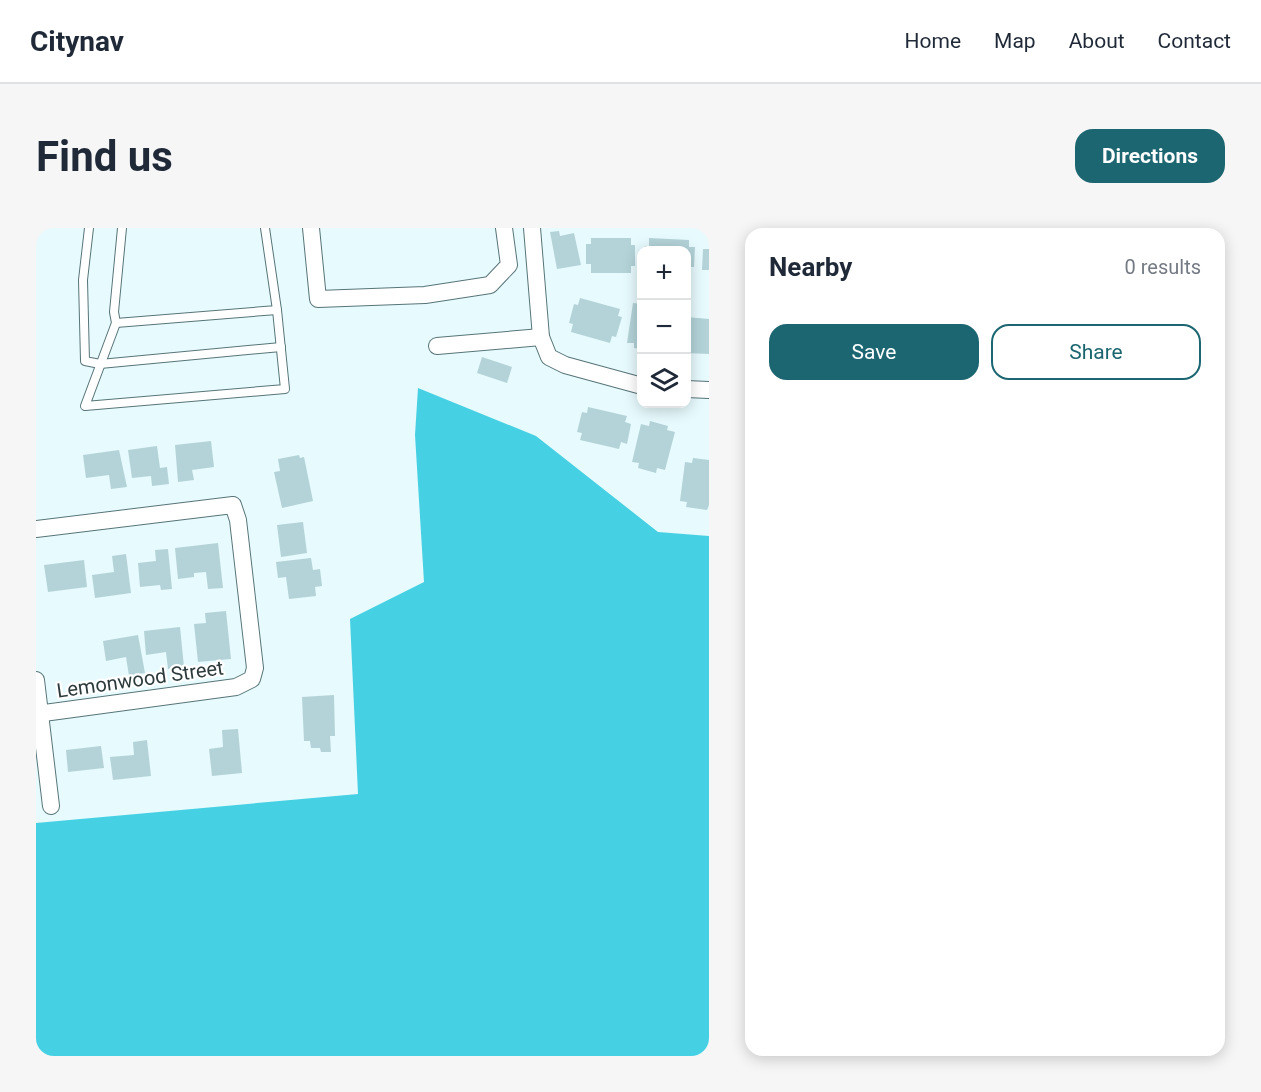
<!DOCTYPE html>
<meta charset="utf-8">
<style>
:root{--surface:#fff;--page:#f6f6f7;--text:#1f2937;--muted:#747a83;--line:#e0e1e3;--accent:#1b6670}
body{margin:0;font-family:Roboto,sans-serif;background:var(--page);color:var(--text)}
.controls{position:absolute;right:18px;top:18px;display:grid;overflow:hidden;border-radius:12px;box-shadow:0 3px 15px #0003}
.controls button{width:54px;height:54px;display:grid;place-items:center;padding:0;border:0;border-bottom:2px solid var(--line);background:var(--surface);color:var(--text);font:30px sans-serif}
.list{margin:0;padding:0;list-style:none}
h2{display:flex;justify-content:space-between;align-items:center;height:78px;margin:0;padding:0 24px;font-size:26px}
h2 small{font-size:20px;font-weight:400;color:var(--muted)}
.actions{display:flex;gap:12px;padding:18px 24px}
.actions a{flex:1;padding:14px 0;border:2px solid var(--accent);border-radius:18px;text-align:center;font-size:21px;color:var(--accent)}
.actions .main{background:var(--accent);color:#fff}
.icon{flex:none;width:33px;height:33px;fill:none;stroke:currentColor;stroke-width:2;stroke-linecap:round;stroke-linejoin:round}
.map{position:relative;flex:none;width:673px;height:828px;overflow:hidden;border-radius:18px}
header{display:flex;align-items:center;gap:36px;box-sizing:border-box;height:84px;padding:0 30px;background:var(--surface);border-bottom:2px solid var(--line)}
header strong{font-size:28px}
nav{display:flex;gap:33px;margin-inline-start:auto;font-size:21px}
.intro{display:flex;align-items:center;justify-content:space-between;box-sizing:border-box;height:144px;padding:0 36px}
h1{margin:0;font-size:42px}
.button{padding:15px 27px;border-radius:18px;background:var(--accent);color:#fff;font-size:21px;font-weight:700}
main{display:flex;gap:36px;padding:0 36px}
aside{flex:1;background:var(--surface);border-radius:18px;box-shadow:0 3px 15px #0003}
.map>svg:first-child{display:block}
</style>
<header>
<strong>Citynav</strong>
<nav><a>Home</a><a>Map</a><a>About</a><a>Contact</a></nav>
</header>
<div class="intro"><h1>Find us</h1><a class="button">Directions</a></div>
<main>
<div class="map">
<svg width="673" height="828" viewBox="0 0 673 828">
<rect width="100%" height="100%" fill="#e7fafd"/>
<path fill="#46d0e3" d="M382 160 500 208 622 304 673 308V828H0V595L322 566 314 391 388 354 379 207Z"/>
<g fill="#b3d3d8">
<path d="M523 3 524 8 538 5 545 37 521 41 514 4Z"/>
<path d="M555 10H595V17H599V38H595V45H555V36H550V16H555Z"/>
<path d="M613 10 653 12V19H659L658 39H650V22H609V18H613Z"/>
<path d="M667 21H673V42H666Z"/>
<path d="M544 70 584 81 582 88 586 89 580 109 576 108 574 115 535 104 537 96 533 95 538 76 542 77Z"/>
<path d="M597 75 606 76V121L598 120V115H591Z"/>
<path d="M650 89 673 91V126L650 125Z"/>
<path d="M446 129 476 139 471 155 441 145Z"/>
<path d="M552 179 591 188 589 194 595 196 591 216 585 214 583 221 544 212 546 205 541 204 546 184 551 185Z"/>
<path d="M614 193 632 198 631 202 639 204 629 242 621 240 620 245 602 240 603 235 596 234 605 196 613 198Z"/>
<path d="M175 213 178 239 156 242 158 252 142 254 139 217Z"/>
<path d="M121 218 124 240 131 239 133 256 116 258 115 248 96 250 92 222Z"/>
<path d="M83 222 91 259 75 261 73 247 50 250 47 227Z"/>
<path d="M263 227 264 230 268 229 277 273 246 280 238 244 244 243 242 231Z"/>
<path d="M657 230 673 232V277L671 282 650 279 651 274 644 273 649 234 656 235Z"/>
<path d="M267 294 271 325 245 329 241 297Z"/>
<path d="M182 315 187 360 172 361 170 344 158 345V349L142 351 139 320Z"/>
<path d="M132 321 136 361 125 362 124 357 104 359 102 335 120 333 119 322Z"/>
<path d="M90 326 95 365 59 370 56 347 78 344 76 328Z"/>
<path d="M275 330 277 342 284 341 286 358 279 359 280 368 253 371 250 349 242 350 240 334Z"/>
<path d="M48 332 51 359 12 364 8 337Z"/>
<path d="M190 383 195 431 162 434 158 396 170 395 169 385Z"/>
<path d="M144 399 148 439 132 441 130 424 110 427 108 403Z"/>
<path d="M102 407 109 445 93 448 90 429 70 433 67 413Z"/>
<path d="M298 467 299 508H294L295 524H285L284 520H275L274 513H268L266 469Z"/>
<path d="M202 501 206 545 176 548 173 521 187 519 186 502Z"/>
<path d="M111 512 115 548 77 552 74 529 98 527 97 514Z"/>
<path d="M65 518 68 540 32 544 30 522Z"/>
</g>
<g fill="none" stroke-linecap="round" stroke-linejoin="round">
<g stroke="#577478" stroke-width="10">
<g id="service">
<path d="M53 0 47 52 49 133 64 136 245 119"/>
<path d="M86 0 78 84 80 95 241 82 229 0"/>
<path d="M80 95 49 178 249 161 241 82"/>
</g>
</g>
<g stroke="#577478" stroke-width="18">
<g id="minor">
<path d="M275 0 282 71 389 67 454 57 473 37 468 0"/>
<path d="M496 0 505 109 513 129 529 137 606 158"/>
<path d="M401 118 505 109"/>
<path d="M650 161 673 162"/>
<path d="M0 301 197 277 202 292 219 440 216 451 200 459 0 486"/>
<path d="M0 452 15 578"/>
</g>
</g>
<use href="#service" stroke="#fff" stroke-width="8"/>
<use href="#minor" stroke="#fff" stroke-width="16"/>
</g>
<g text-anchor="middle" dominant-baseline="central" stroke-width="4.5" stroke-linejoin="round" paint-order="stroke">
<g font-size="20" fill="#2d3a3c" stroke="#fff">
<text transform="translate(104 451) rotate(-8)">Lemonwood Street</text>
</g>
</g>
</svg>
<div class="controls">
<button>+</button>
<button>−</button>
<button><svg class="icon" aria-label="layers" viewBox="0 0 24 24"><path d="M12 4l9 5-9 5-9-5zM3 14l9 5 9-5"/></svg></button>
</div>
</div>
<aside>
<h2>Nearby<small>0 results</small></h2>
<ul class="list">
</ul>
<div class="actions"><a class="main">Save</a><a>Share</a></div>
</aside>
</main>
